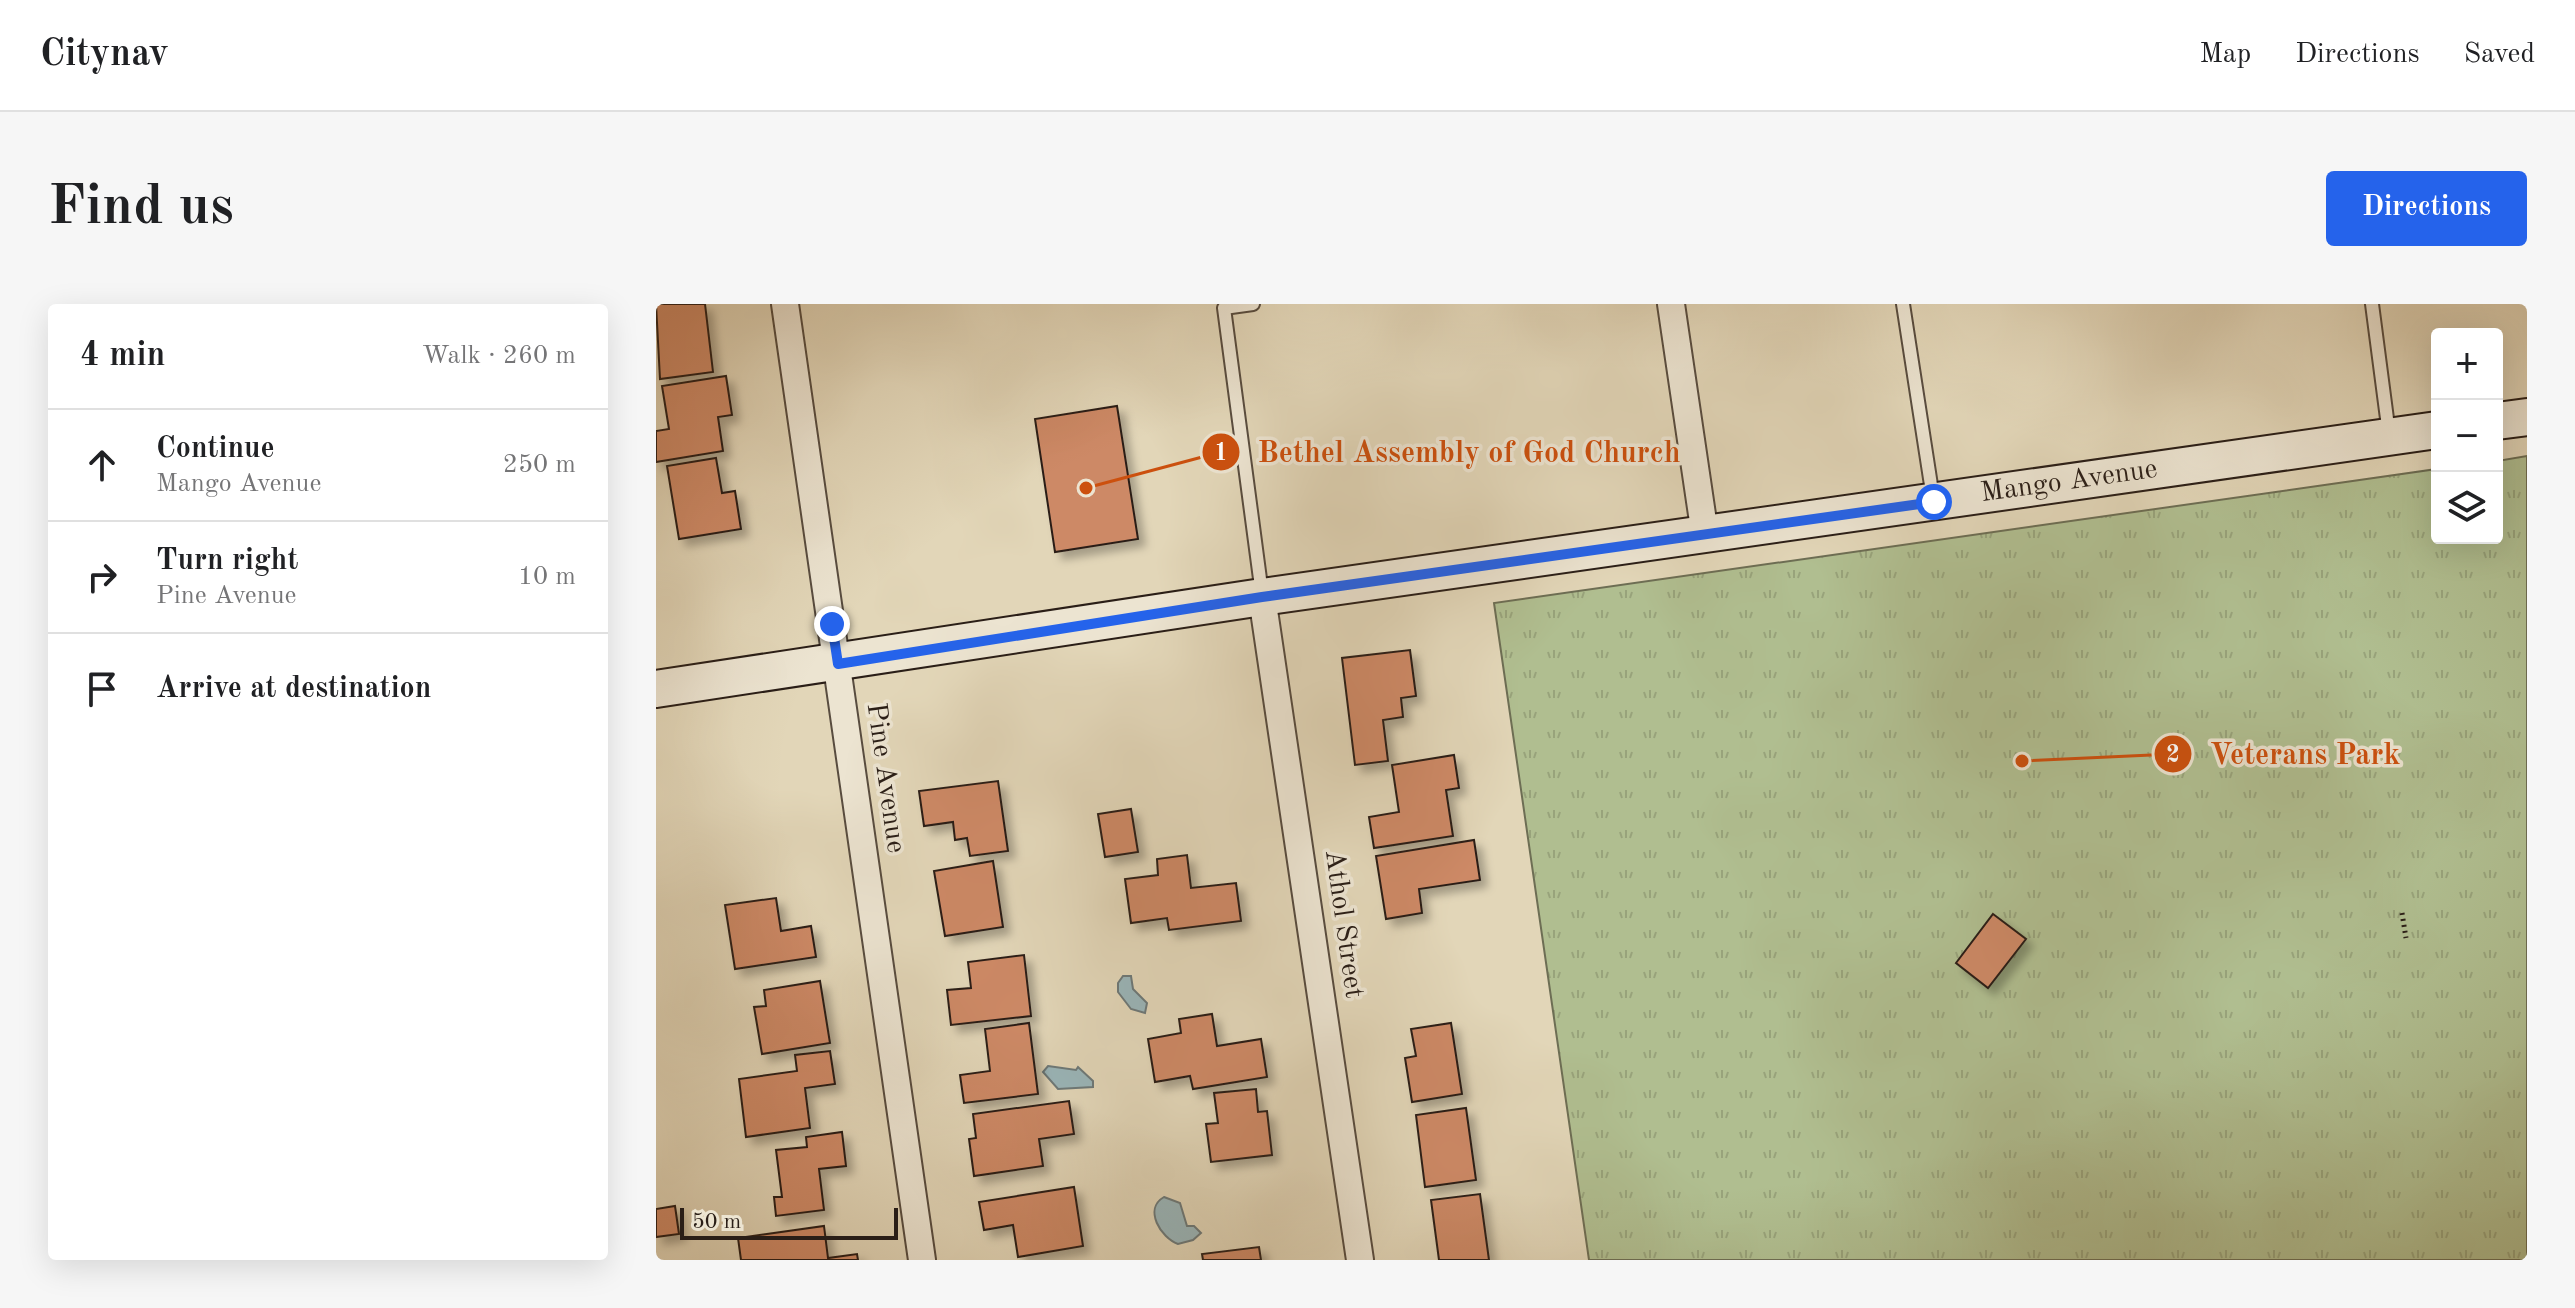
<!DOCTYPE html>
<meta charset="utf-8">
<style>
:root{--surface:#fff;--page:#f6f6f6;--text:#202124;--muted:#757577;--line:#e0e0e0;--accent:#2563eb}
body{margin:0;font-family:"Old Standard TT",serif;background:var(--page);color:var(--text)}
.controls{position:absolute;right:24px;top:24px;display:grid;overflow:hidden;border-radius:8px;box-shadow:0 8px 32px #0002}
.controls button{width:72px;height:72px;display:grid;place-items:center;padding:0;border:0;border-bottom:2px solid var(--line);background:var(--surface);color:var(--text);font:40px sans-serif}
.scale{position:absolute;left:24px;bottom:20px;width:218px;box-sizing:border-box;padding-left:8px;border:4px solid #2a1e17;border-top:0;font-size:22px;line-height:28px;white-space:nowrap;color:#2a1e17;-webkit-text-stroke:6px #ece4d1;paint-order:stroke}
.stop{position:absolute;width:24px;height:24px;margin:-18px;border:6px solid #2563eb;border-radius:50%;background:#fff}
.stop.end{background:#2563eb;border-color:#fff;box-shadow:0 2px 8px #0008}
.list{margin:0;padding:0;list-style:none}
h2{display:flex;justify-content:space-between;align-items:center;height:104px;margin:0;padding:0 32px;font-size:34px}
h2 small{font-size:26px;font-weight:400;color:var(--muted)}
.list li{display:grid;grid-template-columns:52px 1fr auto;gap:24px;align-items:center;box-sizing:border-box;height:112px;padding:0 32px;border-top:2px solid var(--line)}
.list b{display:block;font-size:30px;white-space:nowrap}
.list p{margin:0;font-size:26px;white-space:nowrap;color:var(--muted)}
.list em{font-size:26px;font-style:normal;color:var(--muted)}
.icon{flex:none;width:44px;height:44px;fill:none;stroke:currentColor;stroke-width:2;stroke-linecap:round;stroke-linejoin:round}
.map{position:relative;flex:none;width:1871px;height:956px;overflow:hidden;border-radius:8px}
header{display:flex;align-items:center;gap:48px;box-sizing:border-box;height:112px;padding:0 40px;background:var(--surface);border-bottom:2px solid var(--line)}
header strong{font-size:38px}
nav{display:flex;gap:44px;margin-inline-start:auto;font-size:28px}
.intro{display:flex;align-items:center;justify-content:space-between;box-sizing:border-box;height:192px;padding:0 48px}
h1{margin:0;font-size:56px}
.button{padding:20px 36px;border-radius:8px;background:var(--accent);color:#fff;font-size:28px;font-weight:700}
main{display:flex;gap:48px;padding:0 48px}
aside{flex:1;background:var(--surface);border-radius:8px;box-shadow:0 8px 32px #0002}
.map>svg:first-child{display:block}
</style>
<header>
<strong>Citynav</strong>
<nav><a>Map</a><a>Directions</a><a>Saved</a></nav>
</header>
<div class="intro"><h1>Find us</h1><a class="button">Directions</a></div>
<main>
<aside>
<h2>4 min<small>Walk · 260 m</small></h2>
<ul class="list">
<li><svg class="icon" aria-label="ahead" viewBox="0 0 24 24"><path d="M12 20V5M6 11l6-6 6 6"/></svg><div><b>Continue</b><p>Mango Avenue</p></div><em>250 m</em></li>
<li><svg class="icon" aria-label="right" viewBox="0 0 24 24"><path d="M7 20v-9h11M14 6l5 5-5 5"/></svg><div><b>Turn right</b><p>Pine Avenue</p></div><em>10 m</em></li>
<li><svg class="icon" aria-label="arrive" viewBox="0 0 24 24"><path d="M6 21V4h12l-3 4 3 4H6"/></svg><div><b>Arrive at destination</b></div></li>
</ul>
</aside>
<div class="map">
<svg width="1871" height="956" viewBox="0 0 1871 956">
<defs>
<pattern id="park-tufts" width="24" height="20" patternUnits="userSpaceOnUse" patternTransform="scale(2)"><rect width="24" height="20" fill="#b0be90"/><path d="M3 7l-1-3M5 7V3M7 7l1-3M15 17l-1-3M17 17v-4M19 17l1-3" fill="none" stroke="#98a37b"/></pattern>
<filter id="shadow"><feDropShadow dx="7" dy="7" stdDeviation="4" flood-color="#0004"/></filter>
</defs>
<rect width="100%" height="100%" fill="#e2d6b8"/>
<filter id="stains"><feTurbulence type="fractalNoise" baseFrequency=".0025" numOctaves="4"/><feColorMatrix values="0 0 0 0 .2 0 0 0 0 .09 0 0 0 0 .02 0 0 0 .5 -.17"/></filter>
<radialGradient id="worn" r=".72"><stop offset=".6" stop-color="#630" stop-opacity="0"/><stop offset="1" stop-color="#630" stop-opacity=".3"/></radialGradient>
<path fill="url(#park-tufts)" stroke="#6d6e54" stroke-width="2" d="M1871 152V956H933L838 299 1781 165V234H1841V157Z"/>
<g fill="#9ab6ba" stroke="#6d7979" stroke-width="2">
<path d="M467 672H475L477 685 491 699 489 709 475 705 462 688V679Z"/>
<path d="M392 762 420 766 422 763 437 777V783L402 785 387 768Z"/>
<path d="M508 893 524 899 531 922H538L545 929 537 936 522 940C505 934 487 905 508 893Z"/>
</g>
<g fill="#cd8966" stroke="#2a1e17" stroke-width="2" filter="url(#shadow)">
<path d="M0 0H49L57 68 4 75Z"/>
<path d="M70 72 76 111 62 113 67 147 0 158V127L13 125 6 82Z"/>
<path d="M461 102 482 235 399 248 379 115Z"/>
<path d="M60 154 66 189 79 187 85 225 23 235 11 162Z"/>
<path d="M754 346 760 392 745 394 747 413 727 416 732 457 699 461 686 354Z"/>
<path d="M798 451 803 484 790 486 797 532 718 544 713 513 743 508 736 461Z"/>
<path d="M342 477 352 547 314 552 311 534 299 536 297 518 268 522 263 487Z"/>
<path d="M475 505 482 548 449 553 442 510Z"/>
<path d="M818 536 824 576 763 585 766 609 730 615 720 552Z"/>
<path d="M531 551 535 584 580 579 585 617 513 626 511 614 475 619 469 575 502 571 501 555Z"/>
<path d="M337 557 347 623 289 632 278 567Z"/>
<path d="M120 594 125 627 155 622 160 653 79 665 69 601Z"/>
<path d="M1337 610 1370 635 1332 684 1300 659Z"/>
<path d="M368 651 375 712 295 721 291 686 315 684 312 658Z"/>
<path d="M164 677 174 739 106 750 98 703 110 702 108 686Z"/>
<path d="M556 710 561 742 605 735 611 773 537 785 534 772 499 778 492 735 525 729 523 715Z"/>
<path d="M373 719 382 790 308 799 304 771 334 767 329 725Z"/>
<path d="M795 719 806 790 756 798 749 754 760 752 755 725Z"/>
<path d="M174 747 179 780 149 784 154 824 90 833 83 775 141 767 139 751Z"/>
<path d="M600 785 602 808 611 807 616 851 555 858 550 820 562 819 558 789Z"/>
<path d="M413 797 418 830 383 835 387 862 318 872 313 835 320 834 317 810Z"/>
<path d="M810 804 820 876 769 883 760 811Z"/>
<path d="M186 828 190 862 163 865 168 906 120 912 118 893H126L120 846 151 843 150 833Z"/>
<path d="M418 883 427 942 362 953 357 921 328 926 323 898Z"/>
<path d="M824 890 833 956H783L775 896Z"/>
<path d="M19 902 23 930 0 933V905Z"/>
<path d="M168 922 172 954 201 950 202 956H85L82 934Z"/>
<path d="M603 943 605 956H547L546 950Z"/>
</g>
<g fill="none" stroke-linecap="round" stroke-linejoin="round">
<g stroke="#584c3f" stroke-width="16">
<g id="lane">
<path d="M597 0 568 4 606 290"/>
<path d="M1247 0 1277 194"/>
<path d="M1716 0 1733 130"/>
</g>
</g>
<g stroke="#584c3f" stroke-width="30">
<g id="street">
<path d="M129 0 266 956"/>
<path d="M1015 0 1049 231"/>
<path d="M606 293 704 956"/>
</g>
</g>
<g stroke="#2a1e17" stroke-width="40">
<g id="secondary">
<path d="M1841 117 1871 113"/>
<path d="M0 385 606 293 1781 126"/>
</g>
</g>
<path stroke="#2a1e17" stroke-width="5" stroke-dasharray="2 4" stroke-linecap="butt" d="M1746 609 1750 634"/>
<use href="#lane" stroke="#ece4d1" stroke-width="12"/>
<use href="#street" stroke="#ece4d1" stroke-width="26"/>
<use href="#secondary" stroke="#ece4d1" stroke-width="36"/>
</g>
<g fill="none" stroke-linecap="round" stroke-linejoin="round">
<path stroke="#2563eb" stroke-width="10" d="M176 320 182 360 606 293 1278 198"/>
</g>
<g text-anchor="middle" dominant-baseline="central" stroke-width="7" stroke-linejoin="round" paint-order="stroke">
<g font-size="28" fill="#2a1e17" stroke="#ece4d1">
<text transform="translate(1413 178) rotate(-8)">Mango Avenue</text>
<text transform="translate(229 474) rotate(82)">Pine Avenue</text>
<text transform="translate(687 620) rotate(82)">Athol Street</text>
</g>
</g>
<path fill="none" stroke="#cc500e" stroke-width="3" d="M430 184L565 148M1366 457L1517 450"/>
<g fill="#cc500e" stroke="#ece4d1" stroke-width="3">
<circle cx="430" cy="184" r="8"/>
<circle cx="1366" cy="457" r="8"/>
<circle cx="565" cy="148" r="20"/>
<circle cx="1517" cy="450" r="20"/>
</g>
<g font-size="24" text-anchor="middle" font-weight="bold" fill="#fff">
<text x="565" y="156">1</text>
<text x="1517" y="458">2</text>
</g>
<g font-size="30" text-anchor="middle" font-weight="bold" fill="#cc500e" stroke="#ece4d1" stroke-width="7" stroke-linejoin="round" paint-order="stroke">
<text x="813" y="158">Bethel Assembly of God Church</text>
<text x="1649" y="460">Veterans Park</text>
</g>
<rect width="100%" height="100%" filter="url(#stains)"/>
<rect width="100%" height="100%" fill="url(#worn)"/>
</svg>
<div class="controls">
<button>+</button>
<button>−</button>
<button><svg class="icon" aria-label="layers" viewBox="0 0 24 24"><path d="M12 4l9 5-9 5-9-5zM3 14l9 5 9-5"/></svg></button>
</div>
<div class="scale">50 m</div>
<div class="stop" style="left:1278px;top:198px"></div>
<div class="stop end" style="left:176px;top:320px"></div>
</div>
</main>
